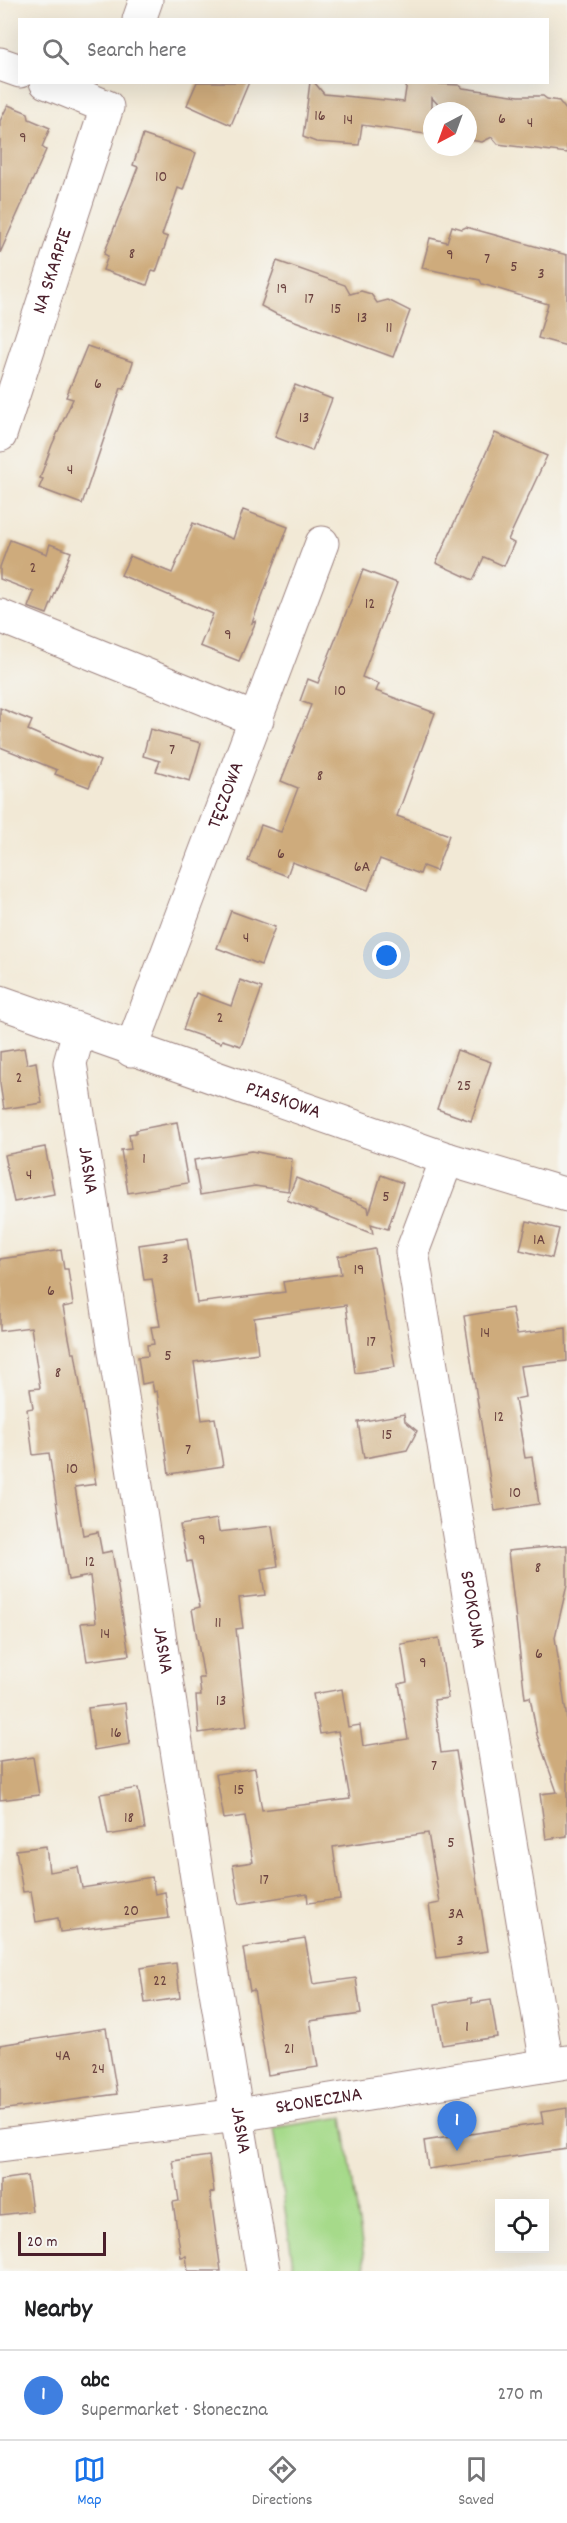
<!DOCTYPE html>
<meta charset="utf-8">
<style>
:root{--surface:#fff;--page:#f6f6f6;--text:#202124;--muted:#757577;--line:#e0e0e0;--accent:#1a73e8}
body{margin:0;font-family:Dekko,sans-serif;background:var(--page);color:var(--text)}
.controls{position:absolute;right:18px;bottom:18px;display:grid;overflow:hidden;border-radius:0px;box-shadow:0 6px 24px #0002}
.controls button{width:54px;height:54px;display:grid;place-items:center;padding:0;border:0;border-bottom:2px solid var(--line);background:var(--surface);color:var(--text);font:30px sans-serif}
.compass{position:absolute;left:423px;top:102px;width:54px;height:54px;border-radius:50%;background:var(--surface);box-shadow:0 6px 24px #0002;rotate:221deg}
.scale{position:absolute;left:18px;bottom:15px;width:88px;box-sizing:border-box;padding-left:6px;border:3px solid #4a1f2b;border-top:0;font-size:16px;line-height:21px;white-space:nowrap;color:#4a1f2b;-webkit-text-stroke:4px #f6f6f2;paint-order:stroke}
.you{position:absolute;left:387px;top:956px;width:21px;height:21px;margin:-15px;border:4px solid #fff;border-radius:50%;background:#1a73e8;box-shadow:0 0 0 9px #1a73e833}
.badge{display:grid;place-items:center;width:39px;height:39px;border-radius:50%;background:var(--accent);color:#fff;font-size:20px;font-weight:700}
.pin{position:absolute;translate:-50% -50px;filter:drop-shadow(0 2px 3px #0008)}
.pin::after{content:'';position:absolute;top:32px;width:21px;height:18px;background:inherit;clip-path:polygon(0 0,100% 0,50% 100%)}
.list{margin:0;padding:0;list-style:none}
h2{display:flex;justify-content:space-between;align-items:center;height:78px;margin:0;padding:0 24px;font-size:26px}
h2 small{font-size:20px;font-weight:400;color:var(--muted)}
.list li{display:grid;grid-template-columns:39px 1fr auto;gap:18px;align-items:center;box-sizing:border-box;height:90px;padding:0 24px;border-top:2px solid var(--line)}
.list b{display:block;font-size:22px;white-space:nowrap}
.list p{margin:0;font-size:20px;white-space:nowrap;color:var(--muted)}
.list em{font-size:20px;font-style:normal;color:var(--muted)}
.icon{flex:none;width:33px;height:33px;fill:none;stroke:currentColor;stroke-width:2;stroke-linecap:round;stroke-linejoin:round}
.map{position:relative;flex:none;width:567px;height:2271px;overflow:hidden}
.search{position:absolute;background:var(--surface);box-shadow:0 6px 24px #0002;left:18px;right:18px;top:18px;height:66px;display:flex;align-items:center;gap:15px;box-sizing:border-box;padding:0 21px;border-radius:0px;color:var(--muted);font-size:22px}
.sheet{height:168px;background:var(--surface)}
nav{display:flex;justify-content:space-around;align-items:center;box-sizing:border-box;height:84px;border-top:2px solid var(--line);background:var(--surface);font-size:16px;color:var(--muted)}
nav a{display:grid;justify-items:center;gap:3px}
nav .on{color:var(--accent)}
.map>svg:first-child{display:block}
</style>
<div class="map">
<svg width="567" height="2271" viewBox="0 0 567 2271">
<rect width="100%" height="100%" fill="#f6f6f2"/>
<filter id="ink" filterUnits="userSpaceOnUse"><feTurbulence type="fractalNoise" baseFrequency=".0167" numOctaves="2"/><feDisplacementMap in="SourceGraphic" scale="12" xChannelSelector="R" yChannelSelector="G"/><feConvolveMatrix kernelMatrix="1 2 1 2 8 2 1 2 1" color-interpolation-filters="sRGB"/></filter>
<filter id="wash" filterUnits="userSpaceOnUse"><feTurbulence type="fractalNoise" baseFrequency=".008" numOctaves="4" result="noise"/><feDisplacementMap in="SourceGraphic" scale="24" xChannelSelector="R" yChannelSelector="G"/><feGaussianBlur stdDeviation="1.35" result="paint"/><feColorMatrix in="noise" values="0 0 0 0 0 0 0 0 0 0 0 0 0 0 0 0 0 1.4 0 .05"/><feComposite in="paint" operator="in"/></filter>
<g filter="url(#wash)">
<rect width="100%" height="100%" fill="#f2e9d6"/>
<path fill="#a6da8a" stroke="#787c5a" stroke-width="1.5" d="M343 2117 366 2271H294L273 2128Z"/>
<g id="blocks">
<g fill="#ceab7b">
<path d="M197 82H249L231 125 187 105Z"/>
<path d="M310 82H314L324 94 404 102 407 82 459 85 463 88 519 96H543L547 99 559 101 567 111V153L498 144 492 137 482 142 470 140 468 138V111H444L432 98V135L362 125 359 145 316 142 303 137Z"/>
<path d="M8 105 28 113 29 119 50 128 42 147 46 150 0 253V121Z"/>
<path d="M143 135 196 153 183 190 178 188 162 235 168 237 156 272 152 271 147 285 103 270 108 256 104 254 138 167 133 165Z"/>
<path d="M452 226 462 229 466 227 567 255V346L538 338 548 304 482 284 480 280 422 268 430 238 447 242Z"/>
<path d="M277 261 345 285 350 294 361 291 371 294 377 303 388 300 410 311 393 357 276 314 261 306Z"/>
<path d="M87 346 133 362 124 389 121 388 82 504 39 488 43 479 40 478 52 445 73 399 66 397Z"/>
<path d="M295 385 332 399 312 451 275 437Z"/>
<path d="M495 433 547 456 508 540 514 543 504 566 484 557 473 580 436 563Z"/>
<path d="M243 510 288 527 252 623 256 621 239 661 200 646 213 614 121 575 130 556 172 573 193 523 233 539Z"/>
<path d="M10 540 47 554 50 544 71 552 47 614 28 607 34 592 0 579V567Z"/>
<path d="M363 570 397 583 362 677 379 684 376 691 435 713 397 816 449 835 436 871 423 866 420 874 380 859 368 890 292 862 287 876 248 861 261 825 281 832 298 788 281 781 311 705 300 701 308 679 318 683Z"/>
<path d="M0 708 32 721 28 730 100 761 89 787 55 774 57 770 0 747Z"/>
<path d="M150 729 201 743 190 781 156 771 160 761 143 756Z"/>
<path d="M231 911 275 927 261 965 217 948Z"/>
<path d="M240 980 262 988 241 1046 222 1040 221 1043 183 1030 196 993 231 1006Z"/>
<path d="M24 1048 27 1064 36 1062 42 1103 4 1109 0 1084V1052Z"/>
<path d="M457 1050 491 1062 471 1121 437 1109Z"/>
<path d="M177 1122 188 1183 128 1193 121 1150 131 1149 129 1134 136 1133V1130Z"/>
<path d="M45 1147 54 1194 14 1202 4 1155Z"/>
<path d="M252 1151 292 1159 288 1191 255 1186 200 1195 194 1160Z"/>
<path d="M381 1175 403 1183 388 1229 371 1224 373 1234 287 1200 296 1178 368 1207 369 1214Z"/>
<path d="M527 1221 559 1229 552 1258 520 1250Z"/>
<path d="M187 1238 197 1303 285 1292 283 1282 341 1274 338 1256 375 1249 395 1367 355 1373 346 1305 254 1318 258 1353 194 1362 202 1420 215 1418 223 1466 169 1474 157 1391 154 1392 152 1382 142 1384 138 1357 148 1356 147 1345 154 1344 151 1327 160 1326 152 1279 144 1280 139 1245Z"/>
<path d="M61 1250 64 1269H68L73 1305 63 1307 72 1353H75L96 1484 75 1487 83 1535 98 1532 102 1553 112 1551 129 1655 87 1661 81 1623 96 1622 90 1576 68 1580 49 1453 33 1455 27 1409 33 1408 30 1389 40 1388 31 1327 0 1331V1259Z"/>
<path d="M512 1308 517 1334 566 1328 567 1361 520 1366 525 1397 515 1399 525 1458 532 1457 539 1504 495 1511 464 1316Z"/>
<path d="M404 1414 405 1421 417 1431 407 1450 364 1458 358 1422Z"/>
<path d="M217 1519 219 1532 272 1526 278 1566 261 1569 265 1595 239 1598 243 1628 236 1629 247 1726 199 1733 196 1696H201L199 1678H204L192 1609 200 1607 191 1561 187 1562 180 1525Z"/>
<path d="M567 1545V1585L555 1637 567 1720V1836L546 1839 540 1794 557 1792 537 1735 530 1697 525 1698 508 1551Z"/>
<path d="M439 1638 448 1698 434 1700 441 1753 456 1751 488 1951 437 1958 429 1905 440 1903 428 1833 333 1847 340 1899 308 1903 307 1893 239 1904 233 1865 253 1862 245 1816 224 1819 216 1774 255 1768 262 1810 350 1799 338 1731 320 1734 313 1694 342 1689 348 1727 360 1725 363 1746 408 1739 399 1684 407 1682 401 1644Z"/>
<path d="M125 1703 130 1744 94 1750 88 1708Z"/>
<path d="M33 1757 39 1795 0 1800V1762Z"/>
<path d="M138 1788 145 1829 108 1835 100 1794Z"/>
<path d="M46 1846 49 1872 78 1867 82 1888 152 1877 155 1894 165 1892 169 1918 60 1932 58 1918 36 1922 31 1891 23 1892 16 1850Z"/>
<path d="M305 1938 313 1984 356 1978 361 2014 310 2021 318 2067 268 2075 254 1990 250 1991 243 1948Z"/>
<path d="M176 1963 180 1998 145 2003 140 1968Z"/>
<path d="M472 1998V2003L491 2000 497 2037 442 2045 435 2004Z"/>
<path d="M106 2028 117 2094 0 2110V2045Z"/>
<path d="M567 2108V2149L428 2169 424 2141 543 2123 541 2112Z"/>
<path d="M209 2156 214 2192 210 2193 221 2271H188L186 2256 181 2257 173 2202 179 2201 173 2161Z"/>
<path d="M27 2176 32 2211 0 2215V2180Z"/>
</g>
</g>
</g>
<g filter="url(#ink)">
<use href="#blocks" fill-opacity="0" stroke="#9e8480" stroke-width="1.5"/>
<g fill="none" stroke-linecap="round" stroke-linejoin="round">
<g stroke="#9e8480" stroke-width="35">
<g id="minor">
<path d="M139 20 146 0"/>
<path d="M0 64 20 71"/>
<path id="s1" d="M0 435 107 107 46 82"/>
<path d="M0 616 257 720"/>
<path id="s2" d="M0 1002 447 1159 567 1195"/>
<path id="s3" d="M79 1031 70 1063 198 1884 263 2271"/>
<path id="s4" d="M131 1050 322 543"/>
<path id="s5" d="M447 1159 412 1252 547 2065"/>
<path id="s6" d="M0 2145 238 2115 567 2062"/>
</g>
</g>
<use href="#minor" stroke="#fff" stroke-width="33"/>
</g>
</g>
<g text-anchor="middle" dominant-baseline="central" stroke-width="4.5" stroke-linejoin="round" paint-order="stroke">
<g font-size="16" fill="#6b423f">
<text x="320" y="116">16</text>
<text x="502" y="119">6</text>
<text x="348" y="120">14</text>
<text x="530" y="123">4</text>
<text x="23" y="138">9</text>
<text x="161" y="177">10</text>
<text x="132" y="254">8</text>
<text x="450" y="255">9</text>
<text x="487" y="259">7</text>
<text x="514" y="267">5</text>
<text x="541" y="274">3</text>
<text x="282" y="289">19</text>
<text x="309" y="299">17</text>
<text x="336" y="309">15</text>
<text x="362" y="318">13</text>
<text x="389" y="328">11</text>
<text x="98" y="384">6</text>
<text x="304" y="418">13</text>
<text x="70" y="470">4</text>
<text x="33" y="568">2</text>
<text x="370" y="604">12</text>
<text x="228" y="635">9</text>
<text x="340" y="691">10</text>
<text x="172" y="750">7</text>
<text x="320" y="776">8</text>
<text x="281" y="854">6</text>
<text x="362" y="867">6A</text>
<text x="246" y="938">4</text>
<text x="220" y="1018">2</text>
<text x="19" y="1078">2</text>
<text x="464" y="1086">25</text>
<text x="144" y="1159">1</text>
<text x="29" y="1175">4</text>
<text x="386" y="1197">5</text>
<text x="539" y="1240">1A</text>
<text x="165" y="1259">3</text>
<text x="359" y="1270">19</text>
<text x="51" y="1291">6</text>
<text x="485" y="1333">14</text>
<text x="371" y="1342">17</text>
<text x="168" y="1356">5</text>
<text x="58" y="1373">8</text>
<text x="499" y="1417">12</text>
<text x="387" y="1435">15</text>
<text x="188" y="1450">7</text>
<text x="72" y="1469">10</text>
<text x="515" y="1493">10</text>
<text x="202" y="1540">9</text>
<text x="90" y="1562">12</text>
<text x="538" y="1568">8</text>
<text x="218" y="1623">11</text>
<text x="105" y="1634">14</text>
<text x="539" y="1654">6</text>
<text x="423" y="1663">9</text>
<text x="221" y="1701">13</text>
<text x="116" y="1733">16</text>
<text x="434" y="1766">7</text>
<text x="239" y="1790">15</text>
<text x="129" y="1818">18</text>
<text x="451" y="1843">5</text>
<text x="264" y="1880">17</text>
<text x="131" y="1911">20</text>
<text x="456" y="1914">3A</text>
<text x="460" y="1941">3</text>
<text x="160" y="1981">22</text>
<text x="467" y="2027">1</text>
<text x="289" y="2049">21</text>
<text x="63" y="2056">4A</text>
<text x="98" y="2069">24</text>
</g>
<g font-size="20" fill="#4a1f2b" stroke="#f6f6f2">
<text stroke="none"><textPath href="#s1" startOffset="172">NA SKARPIE</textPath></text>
<text stroke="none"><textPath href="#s4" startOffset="272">TĘCZOWA</textPath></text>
<text stroke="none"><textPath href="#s2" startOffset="300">PIASKOWA</textPath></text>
<text stroke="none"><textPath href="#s3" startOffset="142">JASNA</textPath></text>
<text stroke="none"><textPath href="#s5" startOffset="462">SPOKOJNA</textPath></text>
<text stroke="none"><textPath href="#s3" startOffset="628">JASNA</textPath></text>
<text stroke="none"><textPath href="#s6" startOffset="322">SŁONECZNA</textPath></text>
<text stroke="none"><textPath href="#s3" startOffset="1114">JASNA</textPath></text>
</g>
</g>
</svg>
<div class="controls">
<button><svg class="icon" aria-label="locate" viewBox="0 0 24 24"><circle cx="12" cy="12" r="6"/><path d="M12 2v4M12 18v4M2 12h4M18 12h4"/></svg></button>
</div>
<svg class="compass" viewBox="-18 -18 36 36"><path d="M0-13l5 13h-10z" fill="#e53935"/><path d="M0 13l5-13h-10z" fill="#757577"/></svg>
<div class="scale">20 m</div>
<div class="you"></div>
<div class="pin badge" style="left:457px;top:2151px;background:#3f7fe0">1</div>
<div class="search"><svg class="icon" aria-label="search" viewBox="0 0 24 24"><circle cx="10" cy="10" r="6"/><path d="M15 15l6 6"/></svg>Search here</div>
</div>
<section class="sheet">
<h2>Nearby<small></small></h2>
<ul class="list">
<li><span class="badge" style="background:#3f7fe0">1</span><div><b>abc</b><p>Supermarket · Słoneczna</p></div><em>270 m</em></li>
</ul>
</section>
<nav>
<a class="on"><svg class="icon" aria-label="map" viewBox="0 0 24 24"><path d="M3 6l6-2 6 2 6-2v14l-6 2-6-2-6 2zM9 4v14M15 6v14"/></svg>Map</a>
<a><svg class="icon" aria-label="directions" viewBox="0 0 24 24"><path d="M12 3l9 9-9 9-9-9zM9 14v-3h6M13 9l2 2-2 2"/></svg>Directions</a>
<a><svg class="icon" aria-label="saved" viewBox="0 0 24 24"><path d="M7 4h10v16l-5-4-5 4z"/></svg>Saved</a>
</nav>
